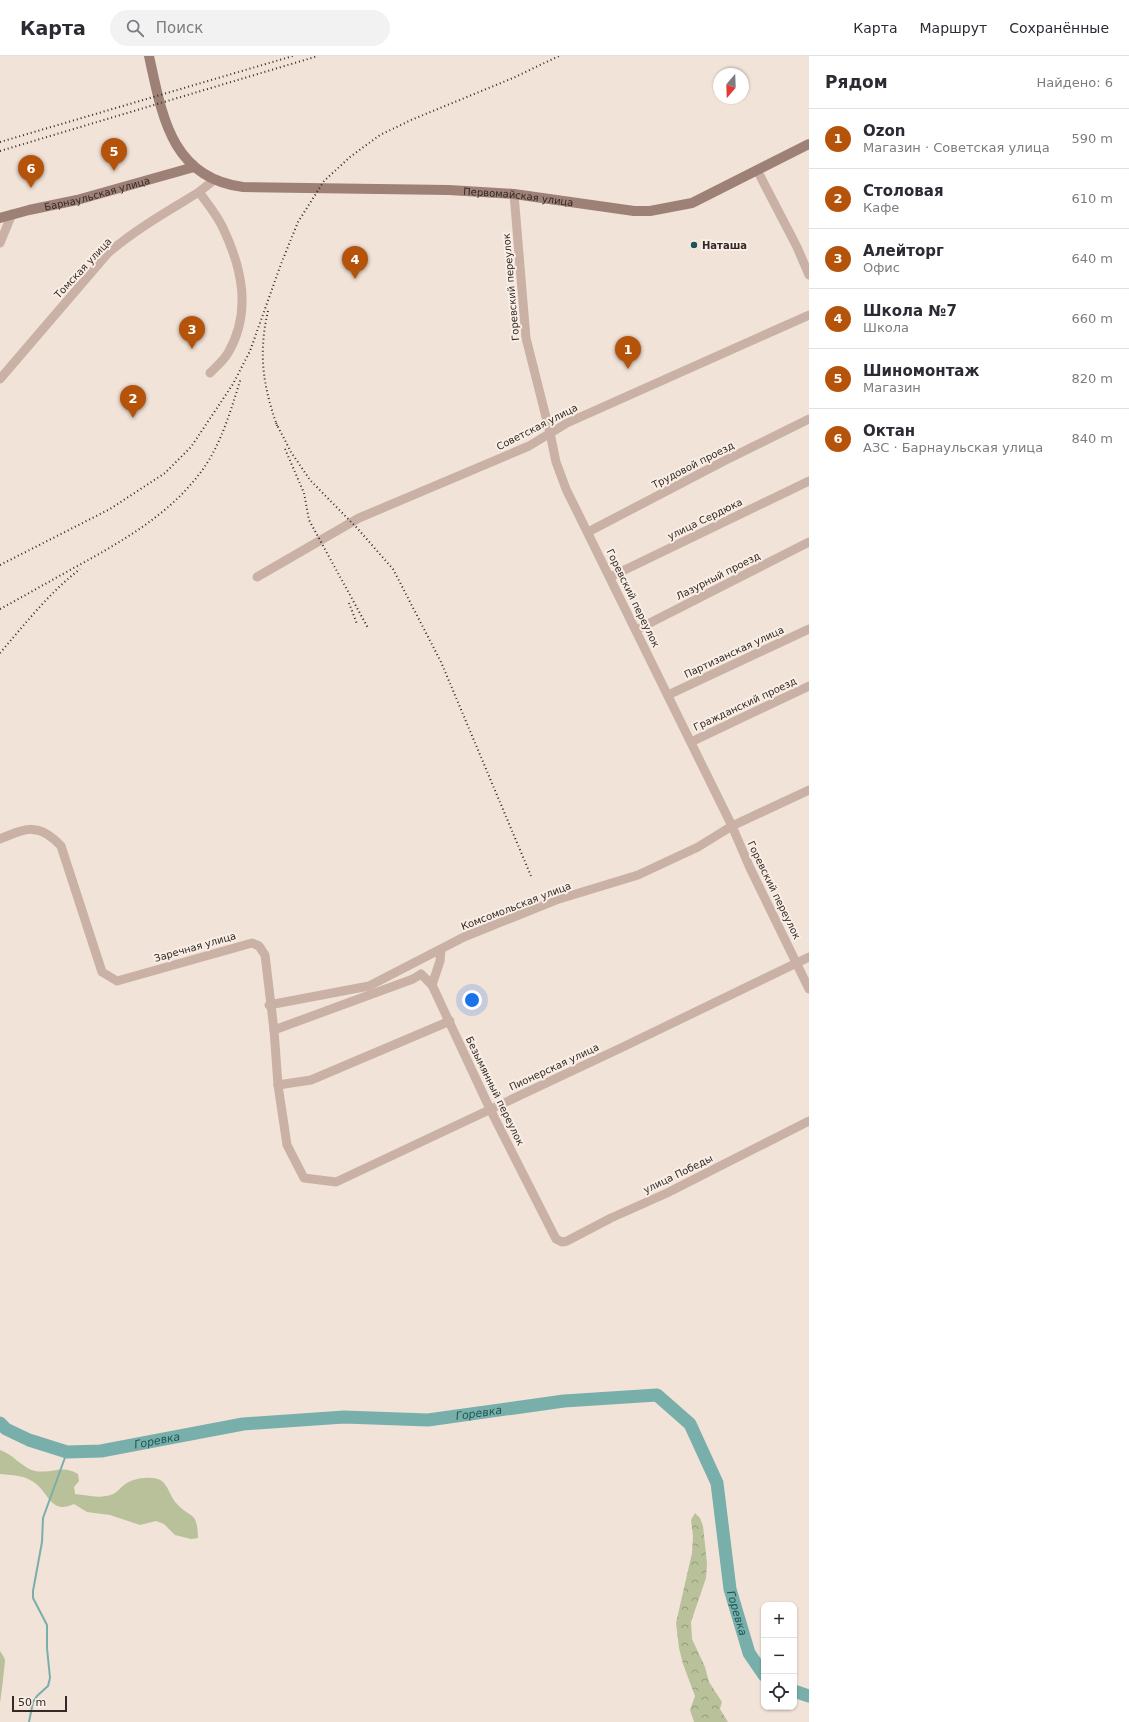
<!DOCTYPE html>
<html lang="ru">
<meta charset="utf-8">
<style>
:root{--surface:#fff;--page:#f2f2f3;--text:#2b2b33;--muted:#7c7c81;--line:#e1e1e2;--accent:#b45309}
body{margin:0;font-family:"DejaVu Sans",sans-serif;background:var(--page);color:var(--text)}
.controls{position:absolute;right:12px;bottom:12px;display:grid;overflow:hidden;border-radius:8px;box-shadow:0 1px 3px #0004}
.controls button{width:36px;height:36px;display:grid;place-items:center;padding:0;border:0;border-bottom:1px solid var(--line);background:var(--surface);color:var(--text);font:20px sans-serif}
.compass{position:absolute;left:713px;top:12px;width:36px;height:36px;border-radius:50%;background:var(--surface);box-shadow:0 1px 3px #0004;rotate:199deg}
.scale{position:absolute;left:12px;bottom:10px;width:55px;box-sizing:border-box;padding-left:4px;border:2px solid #352926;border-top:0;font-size:11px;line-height:14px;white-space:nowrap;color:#352926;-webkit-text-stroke:3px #f9eee5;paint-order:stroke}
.you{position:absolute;left:472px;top:944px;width:14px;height:14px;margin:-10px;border:3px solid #fff;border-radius:50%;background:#1a73e8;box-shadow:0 0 0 6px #1a73e833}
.badge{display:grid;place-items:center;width:26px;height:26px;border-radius:50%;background:var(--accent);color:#fff;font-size:13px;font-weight:700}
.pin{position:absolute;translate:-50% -33px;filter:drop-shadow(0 1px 2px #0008)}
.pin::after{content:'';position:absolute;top:21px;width:14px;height:12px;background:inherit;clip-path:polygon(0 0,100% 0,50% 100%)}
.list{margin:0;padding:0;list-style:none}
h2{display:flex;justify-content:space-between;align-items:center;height:52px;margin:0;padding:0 16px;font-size:17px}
h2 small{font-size:13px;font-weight:400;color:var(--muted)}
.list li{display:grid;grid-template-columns:26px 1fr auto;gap:12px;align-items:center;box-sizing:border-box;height:60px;padding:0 16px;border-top:1px solid var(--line)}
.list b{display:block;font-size:15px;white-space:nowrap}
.list p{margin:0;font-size:13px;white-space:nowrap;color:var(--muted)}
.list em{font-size:13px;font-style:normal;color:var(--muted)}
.icon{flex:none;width:22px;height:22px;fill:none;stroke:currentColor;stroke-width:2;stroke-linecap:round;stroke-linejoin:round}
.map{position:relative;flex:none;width:809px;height:1666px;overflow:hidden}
header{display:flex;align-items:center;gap:24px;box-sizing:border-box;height:56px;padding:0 20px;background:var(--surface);border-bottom:1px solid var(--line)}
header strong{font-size:19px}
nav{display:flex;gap:22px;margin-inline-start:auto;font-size:14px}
.search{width:280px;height:36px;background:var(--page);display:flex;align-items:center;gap:10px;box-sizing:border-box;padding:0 14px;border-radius:22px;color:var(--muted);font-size:15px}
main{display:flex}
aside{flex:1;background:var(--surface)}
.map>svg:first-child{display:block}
</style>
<header>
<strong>Карта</strong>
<div class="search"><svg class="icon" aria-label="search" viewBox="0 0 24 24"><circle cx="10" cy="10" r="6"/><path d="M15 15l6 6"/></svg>Поиск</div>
<nav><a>Карта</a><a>Маршрут</a><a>Сохранённые</a></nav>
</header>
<main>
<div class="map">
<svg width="809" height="1666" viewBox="0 0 809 1666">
<defs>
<pattern id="forest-crowns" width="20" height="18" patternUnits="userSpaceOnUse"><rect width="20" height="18" fill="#b8c199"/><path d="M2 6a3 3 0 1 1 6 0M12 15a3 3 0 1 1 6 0" fill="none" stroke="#969d7d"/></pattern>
</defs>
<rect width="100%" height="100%" fill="#f2e3d9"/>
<g fill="#b8c199">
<path d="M0 1394C13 1398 22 1412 35 1415 54 1418 61 1408 78 1418L79 1425 74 1431 75 1438C85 1439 96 1442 106 1440 115 1439 118 1434 124 1429 132 1422 153 1419 162 1425 169 1431 170 1441 177 1448 192 1464 197 1454 198 1482L191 1483 175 1479 164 1468 156 1465 140 1469 110 1459 87 1456 74 1448C49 1460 49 1433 30 1424 21 1419 10 1419 0 1418Z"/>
<path d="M0 1595C2 1598 4 1601 5 1604 5 1607 1 1642 0 1646Z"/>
</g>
<path fill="url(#forest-crowns)" d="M695 1457 700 1462 703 1470 707 1507 706 1522 691 1566 692 1583 705 1611 709 1626 722 1646 720 1653 728 1666H694L690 1654 695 1640 683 1608 679 1592 676 1567 692 1497 693 1480 691 1464Z"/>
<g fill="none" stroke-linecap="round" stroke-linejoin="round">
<path stroke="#78afaa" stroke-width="2" d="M29 1666 33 1646 37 1640 48 1630 50 1622 47 1592V1569L33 1542V1535L42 1486 43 1462 67 1396"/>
<g stroke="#78afaa" stroke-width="13">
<path id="s1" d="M0 1367 6 1373 29 1384 67 1396 101 1395 243 1368 344 1361 428 1364 564 1345 657 1339 690 1368 717 1427 730 1533 749 1597 764 1619"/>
<path d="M794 1635 809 1640"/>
</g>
<g stroke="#cab1a5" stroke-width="9">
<path d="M757 114 797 191 809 219"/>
<path d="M514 138 526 282 550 377 556 406 566 433 732 770 750 812 809 933"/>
<path d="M0 187 12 158"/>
<path d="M210 317C216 311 224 304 228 297 252 256 242 212 223 172 217 159 207 147 199 136L214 124"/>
<path d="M0 323 108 197C136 173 168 155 199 136"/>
<path d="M588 476 724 405 809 363"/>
<path d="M257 521 359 462 529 390 567 367 809 259"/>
<path d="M610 521 809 425"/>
<path d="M636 574 809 486"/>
<path d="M668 639 809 573"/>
<path d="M691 686 809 630"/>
<path d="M0 783C26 772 39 766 61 790L102 916 117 925 252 887 259 890 265 899 274 974 278 1029 287 1089 304 1122 336 1126 625 990 809 901"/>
<path d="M441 894 440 905 432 929 490 1053 556 1183 562 1186 567 1185 611 1162 667 1137 809 1065"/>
<path d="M269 949 369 930 464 881 556 844 638 819 698 791 732 770 809 734"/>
<path d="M274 974 413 923 421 918 432 929"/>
<path d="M278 1029 311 1024 450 965"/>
</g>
<g stroke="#9d8076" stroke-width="10">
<path id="s2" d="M149 0C162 59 171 122 243 131L449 134 514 138 634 155H650L692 147 809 88"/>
<path id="s3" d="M0 162 29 154 77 144 194 111"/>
</g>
<g stroke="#352926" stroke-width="2" stroke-dasharray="1 3" stroke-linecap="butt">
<path d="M0 86 293 0"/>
<path d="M0 95 318 0"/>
<path d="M268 255C258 298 263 331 278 372"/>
<path d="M276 367 291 396 310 424 357 472 393 513 441 606 531 820"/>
<path d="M285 393 304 437 309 464 368 572"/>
<path d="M0 509 110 453 165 417 191 391 233 328 250 295 281 208 298 166 324 125 350 101 380 79 411 64 513 22 559 0"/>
<path d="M349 547 357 568"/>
<path d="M0 553C28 538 55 522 83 507 131 480 179 452 209 404 224 379 232 350 241 322"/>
<path d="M0 597C25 568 49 537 80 513"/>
</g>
</g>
<circle fill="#1c5753" stroke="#f9eee5" stroke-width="1.5" cx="694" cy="189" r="4"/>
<g text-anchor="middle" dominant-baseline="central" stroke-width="4" stroke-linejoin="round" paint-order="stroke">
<g font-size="10" fill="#352926" stroke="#f9eee5">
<text stroke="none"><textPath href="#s3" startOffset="100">Барнаульская улица</textPath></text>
<text stroke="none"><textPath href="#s2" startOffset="451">Первомайская улица</textPath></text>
<text transform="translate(83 212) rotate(-47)">Томская улица</text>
<text transform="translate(511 231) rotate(-95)">Горевский переулок</text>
<text transform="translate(537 371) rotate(-27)">Советская улица</text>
<text transform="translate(693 409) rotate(-27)">Трудовой проезд</text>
<text transform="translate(705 463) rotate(-26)">улица Сердюка</text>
<text transform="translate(718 520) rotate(-27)">Лазурный проезд</text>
<text transform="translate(633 542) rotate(64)">Горевский переулок</text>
<text transform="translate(734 596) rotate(-25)">Партизанская улица</text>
<text transform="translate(745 648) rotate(-25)">Гражданский проезд</text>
<text transform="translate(774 834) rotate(64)">Горевский переулок</text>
<text transform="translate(516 850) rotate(-21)">Комсомольская улица</text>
<text transform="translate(195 891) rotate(-16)">Заречная улица</text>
<text transform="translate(554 1011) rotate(-25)">Пионерская улица</text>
<text transform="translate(495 1035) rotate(64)">Безымянный переулок</text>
<text transform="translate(678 1118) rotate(-26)">улица Победы</text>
</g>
<g font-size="10" font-weight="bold" fill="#352926" stroke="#f9eee5" text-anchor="start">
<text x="702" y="189">Наташа</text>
</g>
<g font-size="11" font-style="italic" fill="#1c5753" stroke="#f9eee5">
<text stroke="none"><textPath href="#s1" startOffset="489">Горевка</textPath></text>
<text stroke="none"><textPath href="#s1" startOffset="165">Горевка</textPath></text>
<text stroke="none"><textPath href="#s1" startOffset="909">Горевка</textPath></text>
</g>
</g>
</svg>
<div class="controls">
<button>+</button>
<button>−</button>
<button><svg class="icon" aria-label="locate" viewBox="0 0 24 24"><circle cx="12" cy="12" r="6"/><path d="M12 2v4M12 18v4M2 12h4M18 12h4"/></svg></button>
</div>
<svg class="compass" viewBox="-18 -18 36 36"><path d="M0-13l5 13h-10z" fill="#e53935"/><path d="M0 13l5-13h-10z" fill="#7c7c81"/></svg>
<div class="scale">50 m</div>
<div class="you"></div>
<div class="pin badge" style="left:628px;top:313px">1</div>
<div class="pin badge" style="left:133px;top:362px">2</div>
<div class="pin badge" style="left:192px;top:293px">3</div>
<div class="pin badge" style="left:355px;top:223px">4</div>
<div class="pin badge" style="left:114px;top:115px">5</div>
<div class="pin badge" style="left:31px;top:132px">6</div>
</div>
<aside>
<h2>Рядом<small>Найдено: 6</small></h2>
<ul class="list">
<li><span class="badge">1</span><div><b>Ozon</b><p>Магазин · Советская улица</p></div><em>590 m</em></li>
<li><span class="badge">2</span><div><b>Столовая</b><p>Кафе</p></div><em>610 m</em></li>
<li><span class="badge">3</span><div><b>Алейторг</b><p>Офис</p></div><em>640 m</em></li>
<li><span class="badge">4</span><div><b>Школа №7</b><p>Школа</p></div><em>660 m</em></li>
<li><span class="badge">5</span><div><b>Шиномонтаж</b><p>Магазин</p></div><em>820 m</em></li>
<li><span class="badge">6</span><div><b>Октан</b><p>АЗС · Барнаульская улица</p></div><em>840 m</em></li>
</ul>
</aside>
</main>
